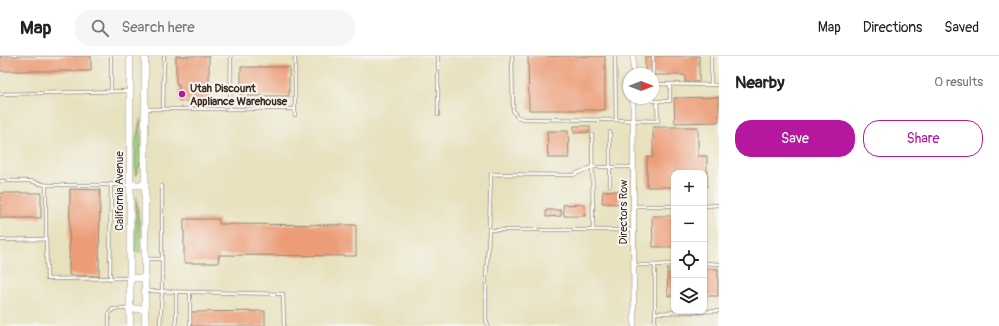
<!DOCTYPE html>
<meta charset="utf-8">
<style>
:root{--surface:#fff;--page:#f6f6f6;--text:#222;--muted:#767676;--line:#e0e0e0;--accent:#b5179e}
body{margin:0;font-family:Pangolin,sans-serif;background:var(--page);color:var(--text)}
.controls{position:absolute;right:12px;bottom:12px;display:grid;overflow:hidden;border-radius:8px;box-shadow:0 1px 3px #0004}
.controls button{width:36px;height:36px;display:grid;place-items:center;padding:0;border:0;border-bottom:1px solid var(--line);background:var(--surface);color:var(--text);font:20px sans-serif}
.compass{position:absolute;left:623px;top:12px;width:36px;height:36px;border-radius:50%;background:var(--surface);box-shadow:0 1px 3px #0004;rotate:90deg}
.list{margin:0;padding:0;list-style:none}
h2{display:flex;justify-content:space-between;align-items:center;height:52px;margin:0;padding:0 16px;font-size:17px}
h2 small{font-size:13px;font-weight:400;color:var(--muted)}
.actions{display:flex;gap:8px;padding:12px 16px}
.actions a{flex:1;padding:9px 0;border:1px solid var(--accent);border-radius:16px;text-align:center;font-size:14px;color:var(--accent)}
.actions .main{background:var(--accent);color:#fff}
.icon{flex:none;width:22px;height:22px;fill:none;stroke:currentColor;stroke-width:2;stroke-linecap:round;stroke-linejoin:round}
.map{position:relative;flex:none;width:719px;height:270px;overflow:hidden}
header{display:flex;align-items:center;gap:24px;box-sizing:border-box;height:56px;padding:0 20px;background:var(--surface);border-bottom:1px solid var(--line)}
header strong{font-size:19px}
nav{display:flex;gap:22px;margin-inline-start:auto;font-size:14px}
.search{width:280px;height:36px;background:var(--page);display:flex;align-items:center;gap:10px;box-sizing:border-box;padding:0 14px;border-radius:16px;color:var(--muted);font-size:15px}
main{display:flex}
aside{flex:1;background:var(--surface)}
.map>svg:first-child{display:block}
</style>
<header>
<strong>Map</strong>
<div class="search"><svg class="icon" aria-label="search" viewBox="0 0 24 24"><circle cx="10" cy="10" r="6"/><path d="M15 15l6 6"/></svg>Search here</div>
<nav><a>Map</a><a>Directions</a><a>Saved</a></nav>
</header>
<main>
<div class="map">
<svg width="719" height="270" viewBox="0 0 719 270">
<rect width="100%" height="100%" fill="#f6f6f2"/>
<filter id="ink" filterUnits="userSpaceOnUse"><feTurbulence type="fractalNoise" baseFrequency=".025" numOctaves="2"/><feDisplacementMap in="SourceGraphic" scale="8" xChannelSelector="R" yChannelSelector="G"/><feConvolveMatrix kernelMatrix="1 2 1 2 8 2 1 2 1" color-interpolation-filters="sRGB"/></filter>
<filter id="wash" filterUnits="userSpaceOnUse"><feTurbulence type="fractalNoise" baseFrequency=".012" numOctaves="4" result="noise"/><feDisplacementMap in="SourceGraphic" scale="16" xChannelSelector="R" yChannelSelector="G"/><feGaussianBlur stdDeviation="0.9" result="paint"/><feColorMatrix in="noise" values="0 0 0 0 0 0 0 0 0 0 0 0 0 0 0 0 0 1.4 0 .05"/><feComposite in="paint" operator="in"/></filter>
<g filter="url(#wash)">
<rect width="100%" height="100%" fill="#e8e1be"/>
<g fill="#9dcd7c" stroke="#6c7c4d">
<path d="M141 62V108L135 120V87Z"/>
<path d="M136 140 141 180V196H135Z"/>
</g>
<g id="blocks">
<g fill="#ec9c77">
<rect x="0" y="0" width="91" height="15"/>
<path d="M176 0H209V45H179V29H176Z"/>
<path d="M528 0H605V54H529Z"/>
<path d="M645 0H699V26H685V19H653V18H645Z"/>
<rect x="241" y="11" width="48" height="29"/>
<path d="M719 41V66L675 67 674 42Z"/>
<path d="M574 70H590V76L574 77Z"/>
<path d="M653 71H698V100H707V131H704V117H674V131H647V101H653Z"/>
<path d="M547 75H568L569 102H548Z"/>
<path d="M70 133 100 134 99 220 69 219Z"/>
<path d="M603 135H619V148L602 147Z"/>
<rect x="0" y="137" width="41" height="25"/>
<path d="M584 148 585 160H564L563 149Z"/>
<path d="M546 154H561V160L546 161Z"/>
<path d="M652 160H673L674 191H653Z"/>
<path d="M184 163H219V168L356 169V200L219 199 218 207H184Z"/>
<path d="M667 213H674V240H668Z"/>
<rect x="704" y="213" width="14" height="27"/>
<path d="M265 255V270H191V256Z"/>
</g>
</g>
</g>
<g filter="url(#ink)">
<use href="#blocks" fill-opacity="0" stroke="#92866e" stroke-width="1"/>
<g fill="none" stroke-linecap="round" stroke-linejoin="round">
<g stroke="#92866e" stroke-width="4">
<g id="service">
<path d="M111 0V35"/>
<path d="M295 0V59"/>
<path d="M438 0V59"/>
<path d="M512 0 513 54 516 60 523 63 616 64"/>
<path d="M615 0 616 64 658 65 657 45H670V29"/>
<path d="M653 0V18"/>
<path d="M711 0V29"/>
<path d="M653 28 719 29"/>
<path d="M653 34V45H657"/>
<path d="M0 38 129 35"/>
<path d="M146 53H295"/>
<path d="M163 53 164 0"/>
<path d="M230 53 231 0"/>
<path d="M610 76V129"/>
<path d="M592 79 593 174"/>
<path d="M0 125H30L46 129H129"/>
<path d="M46 129V183"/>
<path d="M634 150H674"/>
<path d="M704 150 719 149"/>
<path d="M489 174 491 118 573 119 592 111H633"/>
<path d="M0 184 46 183 47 223 129 222"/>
<path d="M146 203H162"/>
<path d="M704 207 719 208"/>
<path d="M634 209H655V270"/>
<path d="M655 209 674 208"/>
<path d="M110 223 111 128"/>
<path d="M146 235 283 238 284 270"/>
<path d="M176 236V270"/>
<path d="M190 236V270"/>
<path d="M655 257 719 255"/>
<path d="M109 270V258L113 253H130"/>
<path d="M160 270 162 236V130"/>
<path d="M488 270 486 263V223L489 174H633"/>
</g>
</g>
<g stroke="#92866e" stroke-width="6">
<g id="minor">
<path d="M633 0V18"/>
<path d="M633 42 634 270"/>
</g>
</g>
<g stroke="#92866e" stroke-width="8">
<g id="secondary">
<path d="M130 0V270"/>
<path d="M145 0V270"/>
<path d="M130 129H145"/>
<path d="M130 222H145"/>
<path d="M130 253H145"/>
</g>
</g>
<use href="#service" stroke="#fff" stroke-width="2.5"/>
<use href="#minor" stroke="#fff" stroke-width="5"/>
<use href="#secondary" stroke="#fff" stroke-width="7"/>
</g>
</g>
<circle fill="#b5179e" stroke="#f6f6f2" stroke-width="1.5" cx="182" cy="38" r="4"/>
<g text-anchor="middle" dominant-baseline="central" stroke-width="4" stroke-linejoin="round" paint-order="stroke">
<g font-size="11" font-weight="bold" fill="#3b2a1e" stroke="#f6f6f2" text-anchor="start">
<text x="190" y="32">Utah Discount<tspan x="190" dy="13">Appliance Warehouse</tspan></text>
</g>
<g font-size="11" fill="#3b2a1e" stroke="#f6f6f2">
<text transform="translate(119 135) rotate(-90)">California Avenue</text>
<text transform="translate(623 156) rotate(-90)">Directors Row</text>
</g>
</g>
</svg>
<div class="controls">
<button>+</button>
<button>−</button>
<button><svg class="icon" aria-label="locate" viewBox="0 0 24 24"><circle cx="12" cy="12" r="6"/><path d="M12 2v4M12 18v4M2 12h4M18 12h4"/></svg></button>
<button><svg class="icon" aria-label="layers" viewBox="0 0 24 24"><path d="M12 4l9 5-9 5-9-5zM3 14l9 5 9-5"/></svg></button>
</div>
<svg class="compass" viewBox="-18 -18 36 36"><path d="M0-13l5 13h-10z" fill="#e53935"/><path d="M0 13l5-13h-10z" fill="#767676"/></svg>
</div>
<aside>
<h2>Nearby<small>0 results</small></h2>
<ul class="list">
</ul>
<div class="actions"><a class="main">Save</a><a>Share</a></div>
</aside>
</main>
